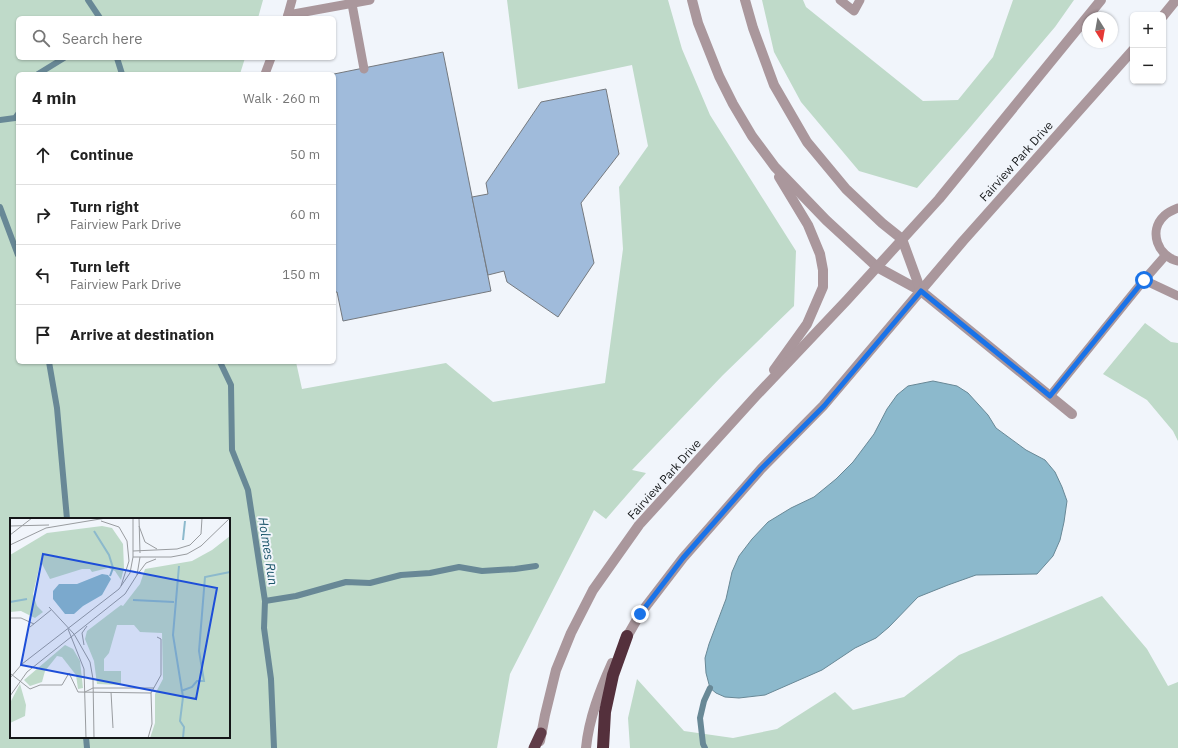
<!DOCTYPE html>
<meta charset="utf-8">
<style>
:root{--surface:#fff;--page:#f6f6f6;--text:#222;--muted:#767676;--line:#e0e0e0}
body{margin:0;font-family:"IBM Plex Sans",sans-serif;background:var(--page);color:var(--text)}
.controls{position:absolute;right:12px;top:12px;display:grid;overflow:hidden;border-radius:6px;box-shadow:0 1px 3px #0004}
.controls button{width:36px;height:36px;display:grid;place-items:center;padding:0;border:0;border-bottom:1px solid var(--line);background:var(--surface);color:var(--text);font:20px sans-serif}
.compass{position:absolute;left:1082px;top:12px;width:36px;height:36px;border-radius:50%;background:var(--surface);box-shadow:0 1px 3px #0004;rotate:169deg}
.stop{position:absolute;width:12px;height:12px;margin:-9px;border:3px solid #1a73e8;border-radius:50%;background:#fff}
.stop.end{background:#1a73e8;border-color:#fff;box-shadow:0 1px 4px #0008}
.list{margin:0;padding:0;list-style:none}
h2{display:flex;justify-content:space-between;align-items:center;height:52px;margin:0;padding:0 16px;font-size:17px}
h2 small{font-size:13px;font-weight:400;color:var(--muted)}
.list li{display:grid;grid-template-columns:26px 1fr auto;gap:12px;align-items:center;box-sizing:border-box;height:60px;padding:0 16px;border-top:1px solid var(--line)}
.list b{display:block;font-size:15px;white-space:nowrap}
.list p{margin:0;font-size:13px;white-space:nowrap;color:var(--muted)}
.list em{font-size:13px;font-style:normal;color:var(--muted)}
.icon{flex:none;width:22px;height:22px;fill:none;stroke:currentColor;stroke-width:2;stroke-linecap:round;stroke-linejoin:round}
.map{position:relative;flex:none;width:1178px;height:748px;overflow:hidden}
.search{position:absolute;background:var(--surface);box-shadow:0 1px 3px #0004;left:16px;top:16px;width:320px;height:44px;display:flex;align-items:center;gap:10px;box-sizing:border-box;padding:0 14px;border-radius:6px;color:var(--muted);font-size:15px}
.panel{position:absolute;background:var(--surface);box-shadow:0 1px 3px #0004;left:16px;top:72px;width:320px;height:292px;border-radius:6px}
.map>svg:first-child{display:block}
</style>
<div class="map">
<svg width="1178" height="748" viewBox="0 0 1178 748">
<rect width="100%" height="100%" fill="#f1f5fb"/>
<g fill="#bfdac9" fill-rule="evenodd">
<path d="M0 0H263L258 18H18V58H245L240 74H18V362H296L302 389 446 363 493 402 605 383 623 249 619 187 648 146 632 65 518 89 507 0H668L682 49 710 115 796 251 794 306 723 375 632 470 646 473 606 519 594 510 510 674 497 748H0ZM11 519H229V737H11Z"/>
<path d="M762 0H803L806 7 923 101 958 100 993 57 1013 0H1074L1055 27 967 131 917 188 859 171 801 102 774 52Z"/>
<path d="M1145 323 1171 342 1178 343V441L1173 431 1147 400 1103 374Z"/>
<path d="M1102 596 1147 649 1168 686 1178 682V748H630L628 718 637 679 684 731 733 738 777 729 835 692 853 710 904 697 959 655Z"/>
</g>
<path fill="#8cb9cc" stroke="#688896" d="M933 381 957 386 968 393 988 415 996 428 1026 450 1045 460 1055 472 1062 487 1067 501 1064 522 1060 540 1053 556 1037 574 976 575 948 585 918 597 889 627 876 638 855 648 822 670 765 695 739 698 725 697 716 693 710 688 706 673 705 658 709 644 726 599 732 572 739 556 752 539 768 522 791 508 814 497 836 479 853 462 874 434 887 409 897 395 908 386Z"/>
<g fill="none" stroke-linecap="round" stroke-linejoin="round">
<g stroke="#688896" stroke-width="6">
<path d="M88 0 100 18"/>
<path d="M117 58 122 74"/>
<path d="M38 74 64 58"/>
<path d="M0 120 15 118 18 114"/>
<path d="M0 207 18 255"/>
<path d="M49 362 57 408 67 519"/>
<path d="M220 362 231 385 232 450 248 490 265 601 264 628 271 679 274 748"/>
<path d="M265 601 296 596 346 582 370 583 401 575 430 573 459 567 482 571 515 569 536 566"/>
<path d="M86 737 87 748"/>
<path d="M705 748 703 744 700 718 704 701 710 688"/>
</g>
</g>
<g fill="#a0bbdb" stroke="#75797e">
<path d="M443 52 491 291 343 321 337 292H334V74Z"/>
<path d="M606 89 619 154 581 203 594 263 558 317 507 282 504 271 488 275 472 197 488 194 486 183 541 102Z"/>
</g>
<g fill="none" stroke-linecap="round" stroke-linejoin="round">
<g stroke="#aa979c" stroke-width="9">
<path d="M840 0 854 11 860 0"/>
<path d="M352 4 364 69"/>
<path d="M288 15 370 0"/>
<path d="M287 18 292 0"/>
<path d="M265 74 271 58"/>
<path d="M1178 208C1173 210 1168 212 1164 216 1148 231 1158 257 1178 261"/>
<path d="M1144 280 1178 296"/>
<path d="M1050 396 1144 280 1165 256"/>
</g>
<g stroke="#aa979c" stroke-width="10">
<path d="M692 0 698 23 719 76 733 104 752 136 775 167 826 220 877 267 921 291 1072 414"/>
<path d="M745 0 753 28 774 85 807 142 846 189 882 223 902 239 921 291"/>
<path d="M1163 16 1176 0"/>
<path d="M774 370 807 324 823 287V270L820 254 808 225 779 177"/>
<path d="M624 642 640 614 683 558 761 469 823 406 963 241 1133 50"/>
<path d="M540 741 545 715 556 670 571 633 593 590 639 525 756 396 847 300 939 199 1101 0"/>
<path d="M586 748C589 718 600 690 612 663"/>
</g>
<path stroke="#603d48" stroke-width="11" d="M534 748 541 733"/>
<path stroke="#54303c" stroke-width="12" d="M603 748 605 712 613 675 627 636"/>
</g>
<g fill="none" stroke-linecap="round" stroke-linejoin="round">
<path stroke="#1a73e8" stroke-width="5" d="M640 614 683 558 761 469 824 406 921 291 1050 396 1144 280"/>
</g>
<g text-anchor="middle" dominant-baseline="central" stroke-width="4" stroke-linejoin="round" paint-order="stroke">
<g font-size="12" fill="#141618" stroke="#f1f5fb">
<text transform="translate(1016 161) rotate(-48)">Fairview Park Drive</text>
<text transform="translate(664 479) rotate(-48)">Fairview Park Drive</text>
</g>
<g font-size="13" font-style="italic" fill="#1c566b" stroke="#f1f5fb">
<text transform="translate(268 551) rotate(81)">Holmes Run</text>
</g>
</g>
<g transform="translate(10 518)">
<rect width="220" height="220" fill="#f1f5fb"/>
<path d="M92 8 102 10 113 26 114 50 111 62 105 53 98 50 82 54 80 51H72L40 61 32 46H30L23 76 27 88 33 94 25 100 11 93 0 94V37L37 15ZM220 18V220H140L145 205V176L153 161 152 115 130 114 124 107H107L99 135 94 141V153H111V167L87 166 84 143 75 121 77 113 111 87 113 88 130 66 135 51 182 43 202 32ZM55 127 63 131 70 143 73 170 68 171 66 157 52 139 47 138 35 153 32 164 20 168 14 162ZM10 166 16 187 15 198 0 205 1 183Z" fill="#bfdac9"/>
<path d="M92 56 98 57 101 61 92 77 73 88 64 96H55L43 81V73L49 66H67Z" fill="#8cb9cc"/>
<path fill="none" stroke="#8cb9cc" stroke-width="2" d="M84 13 99 37 103 50 100 58M173 22 175 3M169 48 163 117 173 179 170 203 174 209 173 220M123 82 164 84M0 84 17 81M171 173 182 169 187 163H194L189 133 195 59 220 54"/>
<path fill="none" stroke="#999ca0" stroke-width="1" d="M123 0V39M129 0 130 35M91 3 109 9 117 23 119 43 111 68M0 8 39 7M129 8 135 24 147 31M0 17 22 0M0 27 36 10 96 0M123 33 167 31 180 27 191 16 192 0M123 39H161L177 36 191 28 220 0M127 57 136 45 146 41M39 89 64 116 80 144 83 161 84 220M0 100H11L24 106M20 109 41 92M58 111 74 151 76 220M74 127 72 115 77 108M1 156 20 171 30 167H52L59 155 68 174 141 175M0 160 12 146 109 71 120 55 123 39M75 174 83 170H144M101 174 103 210M0 178 17 154 115 76 127 57 130 39M138 220 142 206 141 175 151 157V121L147 119"/>
<path fill="#1d4ed8" fill-opacity="0.15" stroke="#1d4ed8" stroke-width="2" d="M33 36 207 70 186 181 11 147Z"/>
<rect width="220" height="220" fill="none" stroke="#141618" stroke-width="2"/>
</g>
</svg>
<div class="controls">
<button>+</button>
<button>−</button>
</div>
<svg class="compass" viewBox="-18 -18 36 36"><path d="M0-13l5 13h-10z" fill="#e53935"/><path d="M0 13l5-13h-10z" fill="#767676"/></svg>
<div class="stop" style="left:1144px;top:280px"></div>
<div class="stop end" style="left:640px;top:614px"></div>
<div class="search"><svg class="icon" aria-label="search" viewBox="0 0 24 24"><circle cx="10" cy="10" r="6"/><path d="M15 15l6 6"/></svg>Search here</div>
<section class="panel">
<h2>4 min<small>Walk · 260 m</small></h2>
<ul class="list">
<li><svg class="icon" aria-label="ahead" viewBox="0 0 24 24"><path d="M12 20V5M6 11l6-6 6 6"/></svg><div><b>Continue</b></div><em>50 m</em></li>
<li><svg class="icon" aria-label="right" viewBox="0 0 24 24"><path d="M7 20v-9h11M14 6l5 5-5 5"/></svg><div><b>Turn right</b><p>Fairview Park Drive</p></div><em>60 m</em></li>
<li><svg class="icon" aria-label="left" viewBox="0 0 24 24"><path d="M17 20v-9H6M10 6l-5 5 5 5"/></svg><div><b>Turn left</b><p>Fairview Park Drive</p></div><em>150 m</em></li>
<li><svg class="icon" aria-label="arrive" viewBox="0 0 24 24"><path d="M6 21V4h12l-3 4 3 4H6"/></svg><div><b>Arrive at destination</b></div></li>
</ul>
</section>
</div>
